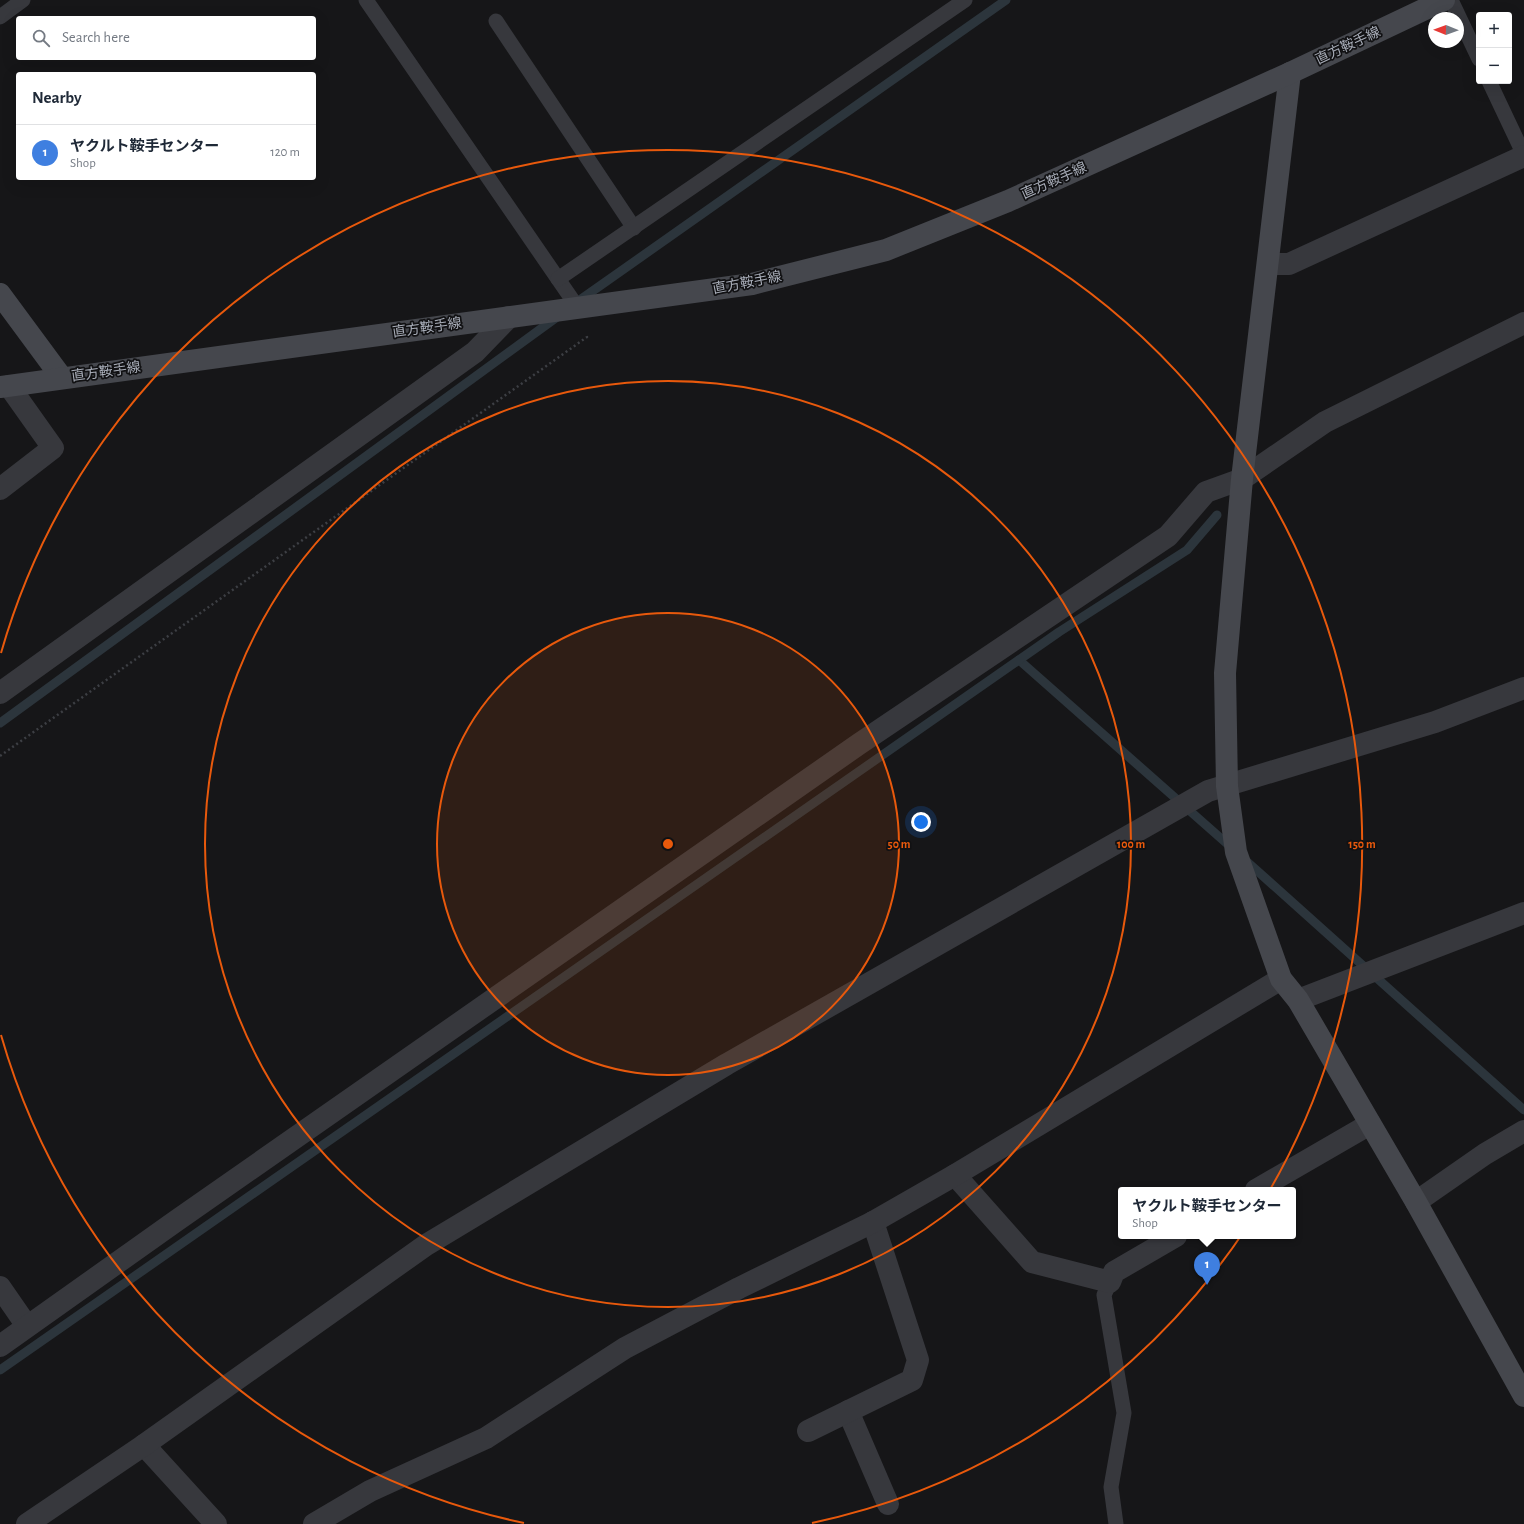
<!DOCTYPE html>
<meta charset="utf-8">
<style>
:root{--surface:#fff;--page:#f2f2f3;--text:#1f2937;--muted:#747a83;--line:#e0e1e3;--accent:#7e6636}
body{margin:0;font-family:"Alegreya Sans","Noto Sans JP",sans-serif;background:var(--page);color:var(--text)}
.controls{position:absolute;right:12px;top:12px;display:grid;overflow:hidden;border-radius:4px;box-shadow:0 4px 16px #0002}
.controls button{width:36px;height:36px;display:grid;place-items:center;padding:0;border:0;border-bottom:1px solid var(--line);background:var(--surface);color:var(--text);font:20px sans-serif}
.compass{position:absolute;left:1428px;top:12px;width:36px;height:36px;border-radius:50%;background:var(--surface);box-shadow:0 4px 16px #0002;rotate:271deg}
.you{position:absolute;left:921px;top:822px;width:14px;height:14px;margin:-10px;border:3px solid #fff;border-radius:50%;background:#1a73e8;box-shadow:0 0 0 6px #1a73e833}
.badge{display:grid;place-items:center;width:26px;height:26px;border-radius:50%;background:var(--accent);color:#fff;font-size:13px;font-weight:700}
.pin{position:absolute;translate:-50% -33px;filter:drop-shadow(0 1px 2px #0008)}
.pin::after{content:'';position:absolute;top:21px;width:14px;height:12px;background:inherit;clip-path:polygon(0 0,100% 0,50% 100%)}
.popup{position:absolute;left:1118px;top:1187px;width:178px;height:52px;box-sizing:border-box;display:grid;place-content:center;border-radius:4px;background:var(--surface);filter:drop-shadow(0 1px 3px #0005);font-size:13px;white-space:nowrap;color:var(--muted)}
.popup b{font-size:15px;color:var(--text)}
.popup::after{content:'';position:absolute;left:50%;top:100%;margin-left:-8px;border:8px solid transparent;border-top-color:var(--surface)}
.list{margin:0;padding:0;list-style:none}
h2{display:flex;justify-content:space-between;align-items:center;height:52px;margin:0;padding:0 16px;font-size:17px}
h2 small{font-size:13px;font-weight:400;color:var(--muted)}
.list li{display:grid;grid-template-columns:26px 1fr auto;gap:12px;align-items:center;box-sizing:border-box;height:56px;padding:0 16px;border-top:1px solid var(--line)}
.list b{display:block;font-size:15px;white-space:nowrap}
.list p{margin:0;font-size:13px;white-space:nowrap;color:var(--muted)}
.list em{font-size:13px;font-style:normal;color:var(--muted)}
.icon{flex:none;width:22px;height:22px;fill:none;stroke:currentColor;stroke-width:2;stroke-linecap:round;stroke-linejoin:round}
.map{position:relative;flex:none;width:1524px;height:1524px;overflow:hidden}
.search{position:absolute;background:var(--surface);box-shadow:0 4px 16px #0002;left:16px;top:16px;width:300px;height:44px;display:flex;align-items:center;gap:10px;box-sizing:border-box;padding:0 14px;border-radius:4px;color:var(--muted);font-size:15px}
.panel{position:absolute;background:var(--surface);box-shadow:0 4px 16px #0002;left:16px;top:72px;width:300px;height:108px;border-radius:4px}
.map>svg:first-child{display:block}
</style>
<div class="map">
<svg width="1524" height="1524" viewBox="0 0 1524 1524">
<rect width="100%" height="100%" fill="#161618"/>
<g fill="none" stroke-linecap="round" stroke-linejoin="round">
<g stroke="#2c353c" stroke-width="9">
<path d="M577 302 1006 0"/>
<path d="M1019 660 1233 849"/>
<path d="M0 723 557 317"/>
<path d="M1244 859 1524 1110"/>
<path d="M0 1370 1059 632 1187 550 1217 515"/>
</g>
<path stroke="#3d3f44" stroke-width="2.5" stroke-dasharray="2 3" stroke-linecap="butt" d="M0 756 587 337 586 335"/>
<g stroke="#37383d" stroke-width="15">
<path d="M366 0 578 308"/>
<path d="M1451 0 1479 59"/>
<path d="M0 17 23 0"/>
<path d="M496 21 634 228"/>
<path d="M1489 81 1524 155"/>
<path d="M558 279 965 0"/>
<path d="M1110 1282 1104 1295 1124 1413 1111 1487 1116 1524"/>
</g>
<g stroke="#37383d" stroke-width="22">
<path d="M1268 264H1289L1524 156"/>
<path d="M0 489 53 448 9 386"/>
<path d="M0 693 475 352 509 317"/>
<path d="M1298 1000 1524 913"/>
<path d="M955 1175 1032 1262 1110 1282 1114 1272 1176 1236"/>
<path d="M1256 1190 1370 1124"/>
<path d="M1416 1202 1485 1154 1524 1131"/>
<path d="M0 1287 27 1326"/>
<path d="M0 1346 176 1221 859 744 1168 536 1206 492 1242 479 1325 422 1524 323"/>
<path d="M848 1411 888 1504"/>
<path d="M808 1431 912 1380 918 1360 873 1222"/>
<path d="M144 1445 216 1524"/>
<path d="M27 1524 144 1445 426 1245 727 1064 1208 791 1435 722 1524 688"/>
<path d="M314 1524 370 1491 486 1438 625 1348 739 1288 873 1222 955 1175 1281 979"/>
</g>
<g stroke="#45474d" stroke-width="22">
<path d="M1290 73 1242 479 1225 673 1227 786 1236 852 1281 979 1298 1000 1416 1202 1524 1396"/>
<path d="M0 294 62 378"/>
<path d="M0 387 752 284 886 250 1008 201 1290 73 1444 0"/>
</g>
</g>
<circle cx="668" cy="844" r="231" fill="#e8590c" fill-opacity=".12"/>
<g fill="none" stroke="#e8590c" stroke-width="2">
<circle cx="668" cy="844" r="231"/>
<circle cx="668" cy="844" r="463"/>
<path d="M524 1523A694 694 0 0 1 1 1035M1 653A694 694 0 1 1 812 1523"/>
</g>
<g text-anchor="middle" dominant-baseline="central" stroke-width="3.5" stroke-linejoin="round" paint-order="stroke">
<g font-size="14" fill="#a8adb8" stroke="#111113">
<text transform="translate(1348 46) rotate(-25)">直方鞍手線</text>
<text transform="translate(1054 181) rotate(-24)">直方鞍手線</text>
<text transform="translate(747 283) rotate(-11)">直方鞍手線</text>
<text transform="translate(427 328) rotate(-8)">直方鞍手線</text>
<text transform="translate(106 372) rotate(-8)">直方鞍手線</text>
</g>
</g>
<circle cx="668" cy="844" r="6" fill="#e8590c" stroke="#111113" stroke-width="2"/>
<g font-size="12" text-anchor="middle" font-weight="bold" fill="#e8590c" stroke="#111113" stroke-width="3.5" stroke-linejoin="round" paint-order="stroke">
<text x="899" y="848">50 m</text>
<text x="1131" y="848">100 m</text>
<text x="1362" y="848">150 m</text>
</g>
</svg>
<div class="controls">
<button>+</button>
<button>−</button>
</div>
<svg class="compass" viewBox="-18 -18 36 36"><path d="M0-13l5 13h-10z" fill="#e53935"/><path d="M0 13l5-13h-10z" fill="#747a83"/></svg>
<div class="you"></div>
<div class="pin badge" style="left:1207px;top:1285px;background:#3f7fe0">1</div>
<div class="popup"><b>ヤクルト鞍手センター</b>Shop</div>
<div class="search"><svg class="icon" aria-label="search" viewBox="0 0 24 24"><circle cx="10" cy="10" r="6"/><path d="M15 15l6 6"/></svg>Search here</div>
<section class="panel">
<h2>Nearby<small></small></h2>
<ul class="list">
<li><span class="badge" style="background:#3f7fe0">1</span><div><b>ヤクルト鞍手センター</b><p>Shop</p></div><em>120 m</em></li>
</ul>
</section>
</div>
